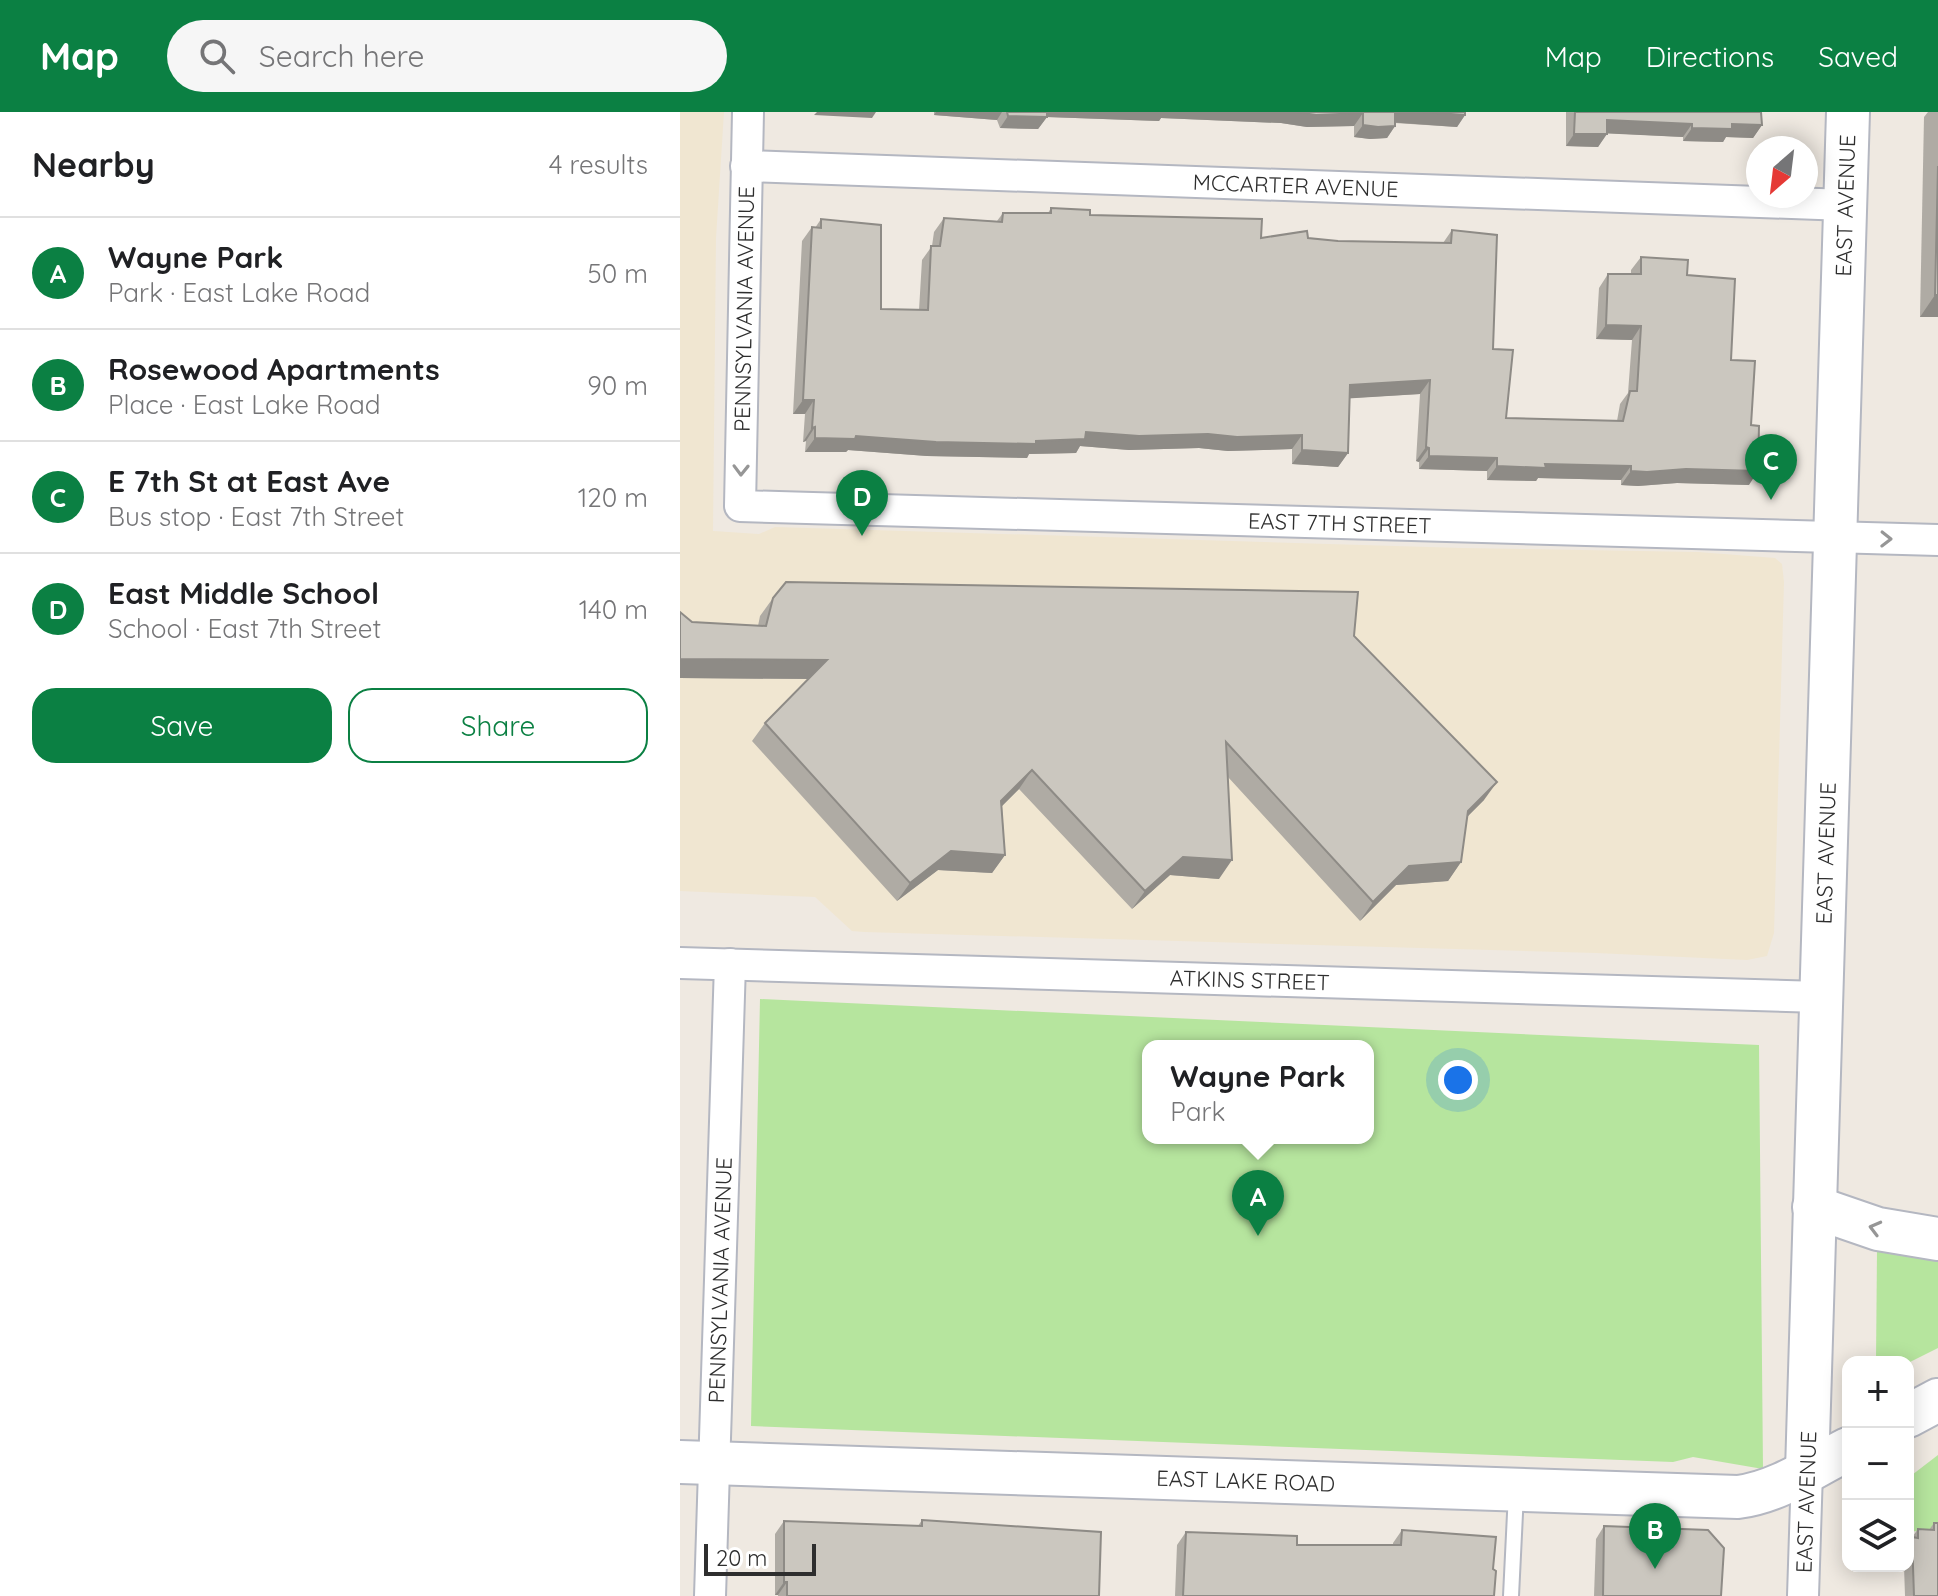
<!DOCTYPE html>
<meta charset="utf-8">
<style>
:root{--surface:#fff;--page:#f6f6f6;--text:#202124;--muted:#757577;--line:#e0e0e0;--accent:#0b8043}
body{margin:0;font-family:Quicksand,sans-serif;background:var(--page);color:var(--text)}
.controls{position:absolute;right:24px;bottom:24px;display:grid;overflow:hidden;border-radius:16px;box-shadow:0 4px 20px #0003}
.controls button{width:72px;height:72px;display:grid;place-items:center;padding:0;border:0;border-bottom:2px solid var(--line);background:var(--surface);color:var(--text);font:40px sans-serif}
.compass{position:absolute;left:1066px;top:24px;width:72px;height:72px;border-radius:50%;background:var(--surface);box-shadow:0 4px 20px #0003;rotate:208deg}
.scale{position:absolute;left:24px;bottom:20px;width:112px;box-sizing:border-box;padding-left:8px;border:4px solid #2e2e2e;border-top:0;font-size:22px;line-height:28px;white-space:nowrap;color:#2e2e2e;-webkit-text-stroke:6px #fff;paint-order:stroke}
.you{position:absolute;left:778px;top:968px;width:28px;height:28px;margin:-20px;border:6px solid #fff;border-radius:50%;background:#1a73e8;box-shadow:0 0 0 12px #1a73e833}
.badge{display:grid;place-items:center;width:52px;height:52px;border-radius:50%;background:var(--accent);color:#fff;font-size:26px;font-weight:700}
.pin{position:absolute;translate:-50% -66px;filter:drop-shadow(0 2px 4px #0008)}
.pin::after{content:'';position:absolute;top:42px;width:28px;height:24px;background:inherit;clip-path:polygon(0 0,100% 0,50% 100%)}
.popup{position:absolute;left:462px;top:928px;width:232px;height:104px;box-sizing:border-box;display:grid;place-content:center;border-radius:16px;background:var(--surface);filter:drop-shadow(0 2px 6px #0005);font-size:26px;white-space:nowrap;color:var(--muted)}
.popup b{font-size:30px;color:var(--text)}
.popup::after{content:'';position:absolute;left:50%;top:100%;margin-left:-16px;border:16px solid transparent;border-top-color:var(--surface)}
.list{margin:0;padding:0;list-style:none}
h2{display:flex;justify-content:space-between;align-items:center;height:104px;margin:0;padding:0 32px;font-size:34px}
h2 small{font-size:26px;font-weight:400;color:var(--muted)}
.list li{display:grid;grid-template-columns:52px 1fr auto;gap:24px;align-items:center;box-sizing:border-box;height:112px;padding:0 32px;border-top:2px solid var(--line)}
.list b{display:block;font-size:30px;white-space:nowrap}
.list p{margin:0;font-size:26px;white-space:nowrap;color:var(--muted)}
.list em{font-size:26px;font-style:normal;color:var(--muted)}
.actions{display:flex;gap:16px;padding:24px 32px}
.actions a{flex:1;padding:18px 0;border:2px solid var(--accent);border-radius:24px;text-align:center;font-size:28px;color:var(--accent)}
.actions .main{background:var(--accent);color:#fff}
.icon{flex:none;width:44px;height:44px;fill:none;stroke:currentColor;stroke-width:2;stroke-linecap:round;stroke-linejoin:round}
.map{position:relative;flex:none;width:1258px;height:1484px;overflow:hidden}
header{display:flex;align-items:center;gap:48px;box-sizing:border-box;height:112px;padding:0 40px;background:var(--accent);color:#fff}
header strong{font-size:38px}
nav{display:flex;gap:44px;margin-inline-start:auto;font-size:28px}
.search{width:560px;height:72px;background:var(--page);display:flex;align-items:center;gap:20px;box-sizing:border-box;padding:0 28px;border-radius:44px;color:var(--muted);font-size:30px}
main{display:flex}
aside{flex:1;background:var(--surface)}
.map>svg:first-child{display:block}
</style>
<header>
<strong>Map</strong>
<div class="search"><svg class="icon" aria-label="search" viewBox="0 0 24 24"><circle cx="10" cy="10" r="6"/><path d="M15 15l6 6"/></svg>Search here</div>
<nav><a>Map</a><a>Directions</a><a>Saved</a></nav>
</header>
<main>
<aside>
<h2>Nearby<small>4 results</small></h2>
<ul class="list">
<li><span class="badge">A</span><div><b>Wayne Park</b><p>Park · East Lake Road</p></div><em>50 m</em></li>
<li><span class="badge">B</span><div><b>Rosewood Apartments</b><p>Place · East Lake Road</p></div><em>90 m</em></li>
<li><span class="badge">C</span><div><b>E 7th St at East Ave</b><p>Bus stop · East 7th Street</p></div><em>120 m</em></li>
<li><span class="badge">D</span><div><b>East Middle School</b><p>School · East 7th Street</p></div><em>140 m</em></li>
</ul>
<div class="actions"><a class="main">Save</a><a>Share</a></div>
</aside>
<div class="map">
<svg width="1258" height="1484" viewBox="0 0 1258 1484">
<rect width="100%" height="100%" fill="#efe9e1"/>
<path fill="#f0e6d1" d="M0 0H44L36 126 33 419 79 422 95 415 782 436 1018 440 1095 446 1102 452 1104 470 1094 821 1087 844 1067 848 916 841 184 820 172 819 135 785 0 779Z"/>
<g fill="#b6e59e" fill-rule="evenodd">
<path d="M80 887 1079 933 1083 1357 1013 1345 993 1350 71 1314ZM468 934H688V1026H468Z"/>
<path d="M1197 1138 1258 1140V1236L1228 1251 1196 1250Z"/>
<path d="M1258 1343V1420L1228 1419V1366Z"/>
</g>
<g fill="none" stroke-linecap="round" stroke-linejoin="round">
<g stroke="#b4b7c1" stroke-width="18">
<path id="lane" d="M831 1484 836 1381"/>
</g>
<g stroke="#b4b7c1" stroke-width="34">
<g id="street">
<path id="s1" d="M68 0 60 394 1258 428"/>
<path id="s2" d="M66 54 1166 93"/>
<path id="s3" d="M0 851 1140 885"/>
<path id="s4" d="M30 1484 50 852"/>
<path d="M1123 1484 1127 1359"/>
</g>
</g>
<g stroke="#b4b7c1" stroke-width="46">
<g id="secondary">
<path d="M1134 1095 1198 1117 1258 1127"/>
<path d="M1228 1304 1258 1288"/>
<path id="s5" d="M0 1350 1058 1385C1098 1380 1133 1355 1168 1337"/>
<path id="s6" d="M1127 1359 1168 0"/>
</g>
</g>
<use href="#lane" stroke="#fff" stroke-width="14"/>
<use href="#street" stroke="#fff" stroke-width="30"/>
<use href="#secondary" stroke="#fff" stroke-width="42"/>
</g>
<g fill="#afaba4">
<path d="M254 0H785V3L777 15 715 11V14L707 26 690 27 674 25V14L627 15 601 11 481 6 479 9 367 5 358 17 320 16 317 8 254 3Z"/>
<path d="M886 0H1081L1082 13 1073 26 1046 25 1043 30 1003 29V25L927 21 918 35 886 34Z"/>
<path d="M1248 0H1258V205H1240L1244 5Z"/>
<path d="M371 96 410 103 581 126H628L658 129 763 131 772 118 813 237 826 306 937 309 940 292 948 281 952 228 916 227 919 176 928 162H951V158L961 145 1007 163 1051 248 1071 313 1069 373 997 371 958 374 941 373V368L858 366 856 369 807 368V359L739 357V350L736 349 740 282 670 286 668 341 658 355 612 352V337L548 339 519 336 449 338 400 334 396 341 349 342 347 346 247 344 168 338 166 340H125L126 329 123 330 125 302H113L122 129 132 115 135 116 141 107 201 197 239 198 242 148 252 134 254 120 264 106 317 109 323 101H368Z"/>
<path d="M93 486 674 524 804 688 787 705 781 750 768 769 716 773 680 809 548 665 539 767 490 763 452 797 339 677 322 694 325 743 312 761 258 758 217 789 72 629 85 611 129 567 0 566V500L12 510 78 514 80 504Z"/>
<path d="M242 1408 419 1484H98V1483H95V1422L104 1409 238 1414Z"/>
<path d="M1254 1411 1258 1484H1225L1224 1454H1228V1431L1238 1417 1249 1418Z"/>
<path d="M924 1414 1041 1484H914L916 1427Z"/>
<path d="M722 1418 813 1457 814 1484H495L497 1433 506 1420 617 1433H713V1431Z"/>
</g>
<g fill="#8e8b86">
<path d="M137 0H196L192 6 134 3Z"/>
<path d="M256 0H322L317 8 254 3Z"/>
<path d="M362 0H616L683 1 674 14 627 15 601 11 481 6 479 9 367 5 358 17 320 16 328 4Z"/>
<path d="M714 0H743L785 3 777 15 707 10Z"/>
<path d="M927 8 1012 12 1003 25 918 21Z"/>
<path d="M1052 12 1082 13 1073 26 1046 25 1043 30 1003 29 1012 16Z"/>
<path d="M683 13 715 14 707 26 690 27 674 25Z"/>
<path d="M894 22H927L918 35 886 34Z"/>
<path d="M1255 183H1258V205H1240Z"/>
<path d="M926 213 961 214 952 228 916 227Z"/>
<path d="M750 268 740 282 660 287 670 273Z"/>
<path d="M123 288H134L125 302H113Z"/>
<path d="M135 315 126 329 123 330 132 316Z"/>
<path d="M406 320 622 323 612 337 548 339 519 336 449 338 400 334 396 341 349 342 347 346 247 344 168 338 166 340H125L135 326 176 324 356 329Z"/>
<path d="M746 335 749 336 739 350 736 349Z"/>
<path d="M622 338 668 341 658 355 612 352Z"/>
<path d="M749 344 817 346 807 359 739 357Z"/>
<path d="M865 352 951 354 941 368 858 366 856 369 807 368 817 354Z"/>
<path d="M1006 357 1078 359 1069 373 997 371 958 374 941 373 951 359Z"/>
<path d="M1 547 147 548 134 567 0 566V548Z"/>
<path d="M352 658 339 677 308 708 321 689Z"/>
<path d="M817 670 804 688 775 717 788 699Z"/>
<path d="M271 739 325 743 312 761 258 758 217 789 230 771Z"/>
<path d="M503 745 552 748 539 767 490 763 452 797 465 779Z"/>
<path d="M781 750 768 769 716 773 680 809 693 790 729 754Z"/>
<path d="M104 1470H107L98 1483H95Z"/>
</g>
<g fill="#cbc7bf" stroke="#8e8b86" stroke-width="2">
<path d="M327 0H367V5L328 4Z"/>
<path d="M616 0H715V14L698 15 683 13V1L636 3Z"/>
<path d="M743 0H785V3Z"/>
<path d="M895 0H1081L1082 13 1052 12V17L1012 16V12L927 8V22H894Z"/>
<path d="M1258 54V183H1255Z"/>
<path d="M371 96 410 98V103L582 107 581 126 627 119 628 126 658 129 771 131 772 118 817 123 813 237 833 238 826 306 943 309 950 279H957L961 214 926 213 928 162H961V145L1008 148 1007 163 1055 167 1051 248 1075 249 1071 313 1079 314 1078 359 1006 357 967 360 951 359V354L865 352 866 356 817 354V346L749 344V336L746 335 750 268 670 273 668 341 622 338V323L557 325 528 322 459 324 406 320 405 327 356 329V332L256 330 176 324 175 327 135 326V315L132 316 134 288H123L132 115 141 116V107L201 113V197L248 198 251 134H260L264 106 322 110 323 101H371Z"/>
<path d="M106 470 678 480 674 524 817 670 788 699 781 750 729 754 693 790 546 630 552 748 503 745 465 779 352 658 321 689 325 743 271 739 230 771 85 611 147 548 1 547 0 548V500L12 510 86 514 93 486Z"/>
<path d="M242 1408 421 1420 419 1484H107V1470H104V1409L242 1414Z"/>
<path d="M1254 1411H1258V1484H1234L1232 1425 1238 1426V1417L1254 1418Z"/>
<path d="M924 1414 1028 1418 1044 1436 1041 1484H923Z"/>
<path d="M722 1418 816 1425 813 1457 816 1459 814 1484H503L506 1420 617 1424V1433H721Z"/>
</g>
<defs><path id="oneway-chevron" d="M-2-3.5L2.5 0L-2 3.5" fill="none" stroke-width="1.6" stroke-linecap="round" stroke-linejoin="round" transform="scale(2)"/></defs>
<g stroke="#969696">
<use href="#oneway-chevron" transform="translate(61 358) rotate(91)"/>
<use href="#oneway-chevron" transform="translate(1206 427) rotate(1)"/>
<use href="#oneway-chevron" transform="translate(1195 1116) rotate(-165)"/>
</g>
<g text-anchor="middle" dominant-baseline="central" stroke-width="6" stroke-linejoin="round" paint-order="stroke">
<g font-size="22" fill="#2e2e2e" stroke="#fff">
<text stroke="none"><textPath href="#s2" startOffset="550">MCCARTER AVENUE</textPath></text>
<text stroke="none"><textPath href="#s6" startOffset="1266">EAST AVENUE</textPath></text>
<text transform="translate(64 197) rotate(-89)">PENNSYLVANIA AVENUE</text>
<text stroke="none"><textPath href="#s1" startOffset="994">EAST 7TH STREET</textPath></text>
<text stroke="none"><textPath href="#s6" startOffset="618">EAST AVENUE</textPath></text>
<text stroke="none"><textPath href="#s3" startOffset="570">ATKINS STREET</textPath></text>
<text stroke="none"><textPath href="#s4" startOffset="316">PENNSYLVANIA AVENUE</textPath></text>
<text stroke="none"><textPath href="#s5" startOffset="566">EAST LAKE ROAD</textPath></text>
<text transform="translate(1126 1390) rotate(-88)">EAST AVENUE</text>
</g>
</g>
</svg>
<div class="controls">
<button>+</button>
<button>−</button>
<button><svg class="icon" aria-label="layers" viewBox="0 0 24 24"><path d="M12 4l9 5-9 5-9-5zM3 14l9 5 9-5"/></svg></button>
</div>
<svg class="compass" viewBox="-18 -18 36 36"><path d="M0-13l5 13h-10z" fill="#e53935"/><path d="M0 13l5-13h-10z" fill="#757577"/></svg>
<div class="scale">20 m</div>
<div class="you"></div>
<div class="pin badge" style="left:578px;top:1124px">A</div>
<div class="popup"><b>Wayne Park</b>Park</div>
<div class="pin badge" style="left:975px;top:1457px">B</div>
<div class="pin badge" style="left:1091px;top:388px">C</div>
<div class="pin badge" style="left:182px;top:424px">D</div>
</div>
</main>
